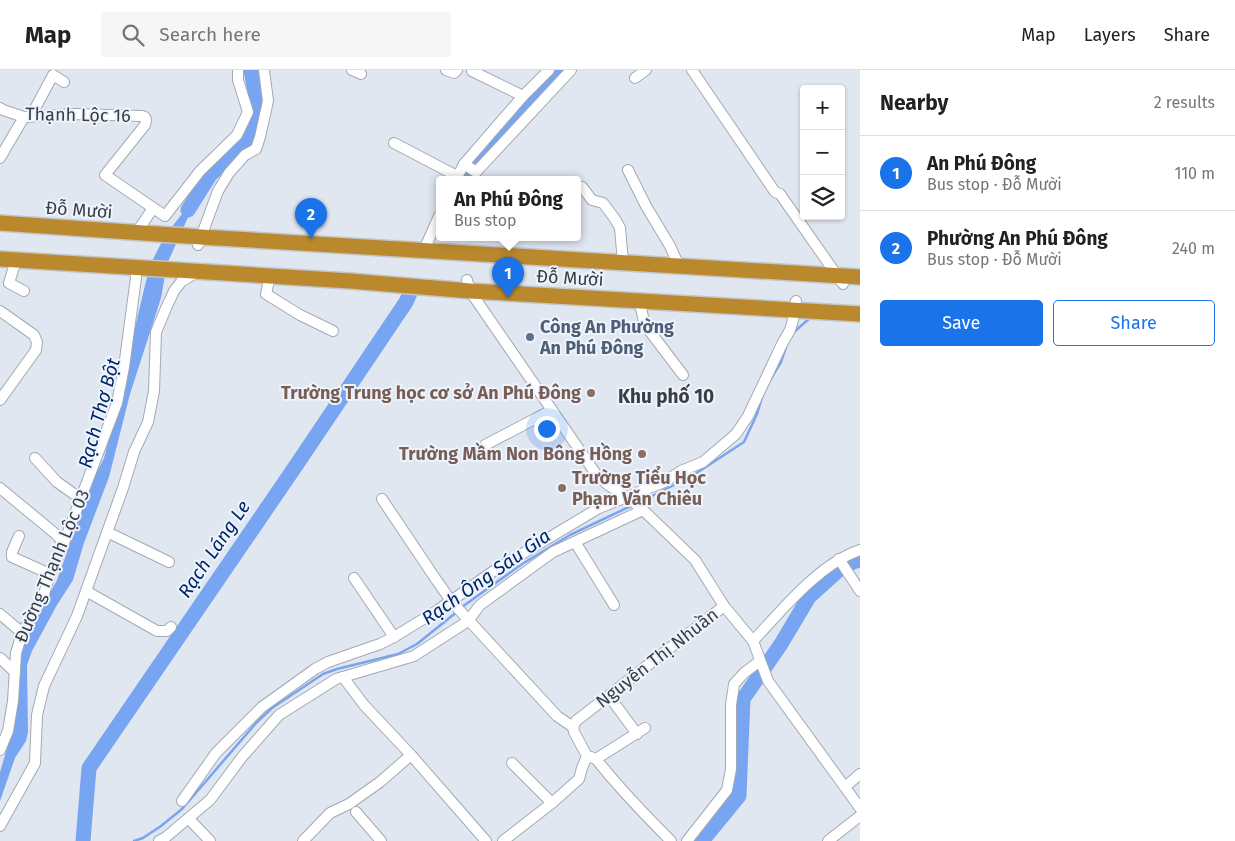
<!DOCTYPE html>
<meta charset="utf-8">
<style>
:root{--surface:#fff;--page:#f6f6f6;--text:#202124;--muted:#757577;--line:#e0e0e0;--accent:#1a73e8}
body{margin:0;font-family:"Fira Sans",sans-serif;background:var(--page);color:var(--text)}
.controls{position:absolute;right:15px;top:15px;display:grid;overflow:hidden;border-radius:5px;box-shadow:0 1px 4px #0004}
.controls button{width:45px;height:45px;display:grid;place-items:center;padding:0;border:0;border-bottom:1px solid var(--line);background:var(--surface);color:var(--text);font:25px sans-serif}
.you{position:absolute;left:546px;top:358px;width:18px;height:18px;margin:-12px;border:4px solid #fff;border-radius:50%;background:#1a73e8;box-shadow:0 0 0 8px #1a73e833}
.badge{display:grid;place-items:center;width:32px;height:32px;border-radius:50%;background:var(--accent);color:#fff;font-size:16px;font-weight:700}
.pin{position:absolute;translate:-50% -41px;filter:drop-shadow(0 1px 2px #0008)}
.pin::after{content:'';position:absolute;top:26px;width:18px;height:15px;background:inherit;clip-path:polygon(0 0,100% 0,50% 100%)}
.popup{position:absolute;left:436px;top:106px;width:145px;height:65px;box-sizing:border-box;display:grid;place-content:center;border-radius:5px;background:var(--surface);filter:drop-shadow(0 1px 4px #0005);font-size:16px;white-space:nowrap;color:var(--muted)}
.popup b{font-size:19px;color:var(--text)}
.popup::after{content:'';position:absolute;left:50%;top:100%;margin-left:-10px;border:10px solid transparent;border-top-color:var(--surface)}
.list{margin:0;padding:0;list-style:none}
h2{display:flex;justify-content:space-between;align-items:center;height:65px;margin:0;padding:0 20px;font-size:21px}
h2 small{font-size:16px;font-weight:400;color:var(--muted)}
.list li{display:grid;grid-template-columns:32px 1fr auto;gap:15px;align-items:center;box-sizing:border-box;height:75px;padding:0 20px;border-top:1px solid var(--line)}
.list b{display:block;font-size:19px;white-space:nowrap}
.list p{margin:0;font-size:16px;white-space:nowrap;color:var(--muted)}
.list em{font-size:16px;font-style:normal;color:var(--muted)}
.actions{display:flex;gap:10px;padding:15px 20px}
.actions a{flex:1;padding:11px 0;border:1px solid var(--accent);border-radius:5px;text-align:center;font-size:18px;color:var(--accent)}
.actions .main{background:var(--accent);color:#fff}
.icon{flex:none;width:28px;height:28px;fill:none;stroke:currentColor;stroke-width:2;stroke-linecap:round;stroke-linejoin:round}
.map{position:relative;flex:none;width:860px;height:771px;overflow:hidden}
header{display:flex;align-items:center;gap:30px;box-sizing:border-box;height:70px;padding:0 25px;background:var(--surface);border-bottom:1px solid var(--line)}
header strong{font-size:24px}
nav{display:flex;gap:28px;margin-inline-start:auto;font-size:18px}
.search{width:350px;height:45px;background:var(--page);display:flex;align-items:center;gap:12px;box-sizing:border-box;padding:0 18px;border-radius:5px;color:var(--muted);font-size:19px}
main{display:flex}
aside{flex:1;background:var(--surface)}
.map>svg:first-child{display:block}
</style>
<header>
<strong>Map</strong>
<div class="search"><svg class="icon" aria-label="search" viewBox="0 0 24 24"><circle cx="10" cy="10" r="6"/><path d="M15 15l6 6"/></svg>Search here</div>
<nav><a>Map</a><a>Layers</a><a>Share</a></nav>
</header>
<main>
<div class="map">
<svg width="860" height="771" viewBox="0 0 860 771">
<rect width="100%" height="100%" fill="#e1e7f1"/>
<path fill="#78a5f1" d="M199 123 167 194 161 228 130 324 109 407 84 473 73 510 57 535 32 581 27 595 28 662 26 671 15 688 0 731V702L10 668 21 570 41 539 57 510 93 410 104 388 116 343 122 308 133 266 146 211 153 189 166 164Z"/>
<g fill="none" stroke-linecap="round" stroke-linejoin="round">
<g stroke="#78a5f1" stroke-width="2.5">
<path d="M794 262 811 247"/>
<path d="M770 310 781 292 786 277"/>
<path d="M638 433 692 406 744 372 757 344 763 324"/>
<path d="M462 537 522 494 570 465 633 435"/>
<path d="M134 771 143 768 161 756 182 739 256 653 272 638 323 604 337 599 398 584 417 574 458 541"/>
</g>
<g stroke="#78a5f1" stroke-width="15">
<path d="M460 109 533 27 559 0"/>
<path d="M188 140 210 105 242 76 256 57 258 37 251 0"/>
<path d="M83 771 89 698 295 397 406 232 411 221"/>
<path d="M702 771 739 726 743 629 781 574 809 527 841 498 853 492 860 490"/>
</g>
<g stroke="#a3a9b2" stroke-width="12">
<g id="minor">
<path d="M352 0 361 4"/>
<path d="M446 0 454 3 457 0"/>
<path d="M473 0 472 1 523 26"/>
<path d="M692 0 775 122 780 124 843 214"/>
<path d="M635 8 646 0"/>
<path d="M0 38 3 40 24 47 77 44 142 46 145 47 146 50 145 55 105 105 165 146 200 101 237 65 248 42 238 10V0"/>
<path d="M31 46 53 5 64 12"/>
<path d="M394 73 457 106"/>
<path d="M0 88 24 47"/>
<path d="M464 94 476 102 571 0"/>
<path d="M628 100 646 136 670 176 679 196"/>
<path d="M456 109 464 94 523 26 549 0"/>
<path d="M582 117 592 130 603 133 615 149 620 158 623 192"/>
<path d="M137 162 153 138"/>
<path d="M198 175 218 121 229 103 245 85 256 79 260 67 268 31 264 0"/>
<path d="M424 180 439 146"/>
<path d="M16 190 9 213 24 221"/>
<path d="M270 206 266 224 300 245 333 261"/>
<path d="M467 210 470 221 596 404 607 414 631 430 643 440 695 490 724 536 753 571 768 611 860 738"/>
<path d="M639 230 645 255 683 305"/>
<path d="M0 241 34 265 37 272 36 280 0 330"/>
<path d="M485 375 552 340"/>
<path d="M35 388 57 412 81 429"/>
<path d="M0 418 58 466 62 472V478"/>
<path d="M382 429 435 508 451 531 557 646 573 657"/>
<path d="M107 462 169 492"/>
<path d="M19 466 12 482V487L50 504"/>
<path d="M575 472 614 535"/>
<path d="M839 489 860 521"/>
<path d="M354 508 394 567"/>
<path d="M86 521 157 561H167L171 557"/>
<path d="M0 544 21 562"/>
<path d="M753 571C783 539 819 494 860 480"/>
<path d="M0 588 15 602"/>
<path d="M343 607 364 635 411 685 486 771"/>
<path d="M609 626 637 664"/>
<path d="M0 680 8 661 13 631 16 583 20 570 21 562 27 555 44 524 50 504 62 478 117 333 124 297 136 208V197"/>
<path d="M591 687 596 689 645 658"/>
<path d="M596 689C619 718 645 745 671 771"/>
<path d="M512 693 552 733"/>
<path d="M845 717 860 704"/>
<path d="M182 731 216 683 262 637 315 599 328 592 380 574 394 567 438 540 495 500 599 438 664 412 681 401 703 392 736 364 748 346 782 274 790 260 793 250 796 231"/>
<path d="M356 742 381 771"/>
<path d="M189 749 210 771"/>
<path d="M0 756 35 693 37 645 44 616 77 546 123 418 134 382 148 352 154 321 156 262 167 236 174 221 181 212 197 202"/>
<path d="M159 771 166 767 210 730 242 687 279 645 336 609 414 586 468 551 480 535 553 482 643 440"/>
<path d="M303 771 330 743 349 734 380 712 411 685"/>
<path d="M503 771 552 733 579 709 582 698 587 686 574 662 573 657 576 651 724 536"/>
<path d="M687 771 727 720 731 699V635L734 614 744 603 760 591"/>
<path d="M828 771 860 746"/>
</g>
</g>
<g stroke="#c4c5c6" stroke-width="18">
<g id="highway">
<path d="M0 153 201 167 860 207"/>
<path d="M0 189 350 211 470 221 860 244"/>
</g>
</g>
<use href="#minor" stroke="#fff" stroke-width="10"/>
<use href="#highway" stroke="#ba892d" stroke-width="15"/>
</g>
<circle fill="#5c6f8a" stroke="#eef4fe" stroke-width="2" cx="530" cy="267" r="5"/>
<g fill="#8d6e63" stroke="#eef4fe" stroke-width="2">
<circle cx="591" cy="323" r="5"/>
<circle cx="642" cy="384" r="5"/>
<circle cx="562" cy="418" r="5"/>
</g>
<g text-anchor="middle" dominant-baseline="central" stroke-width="4" stroke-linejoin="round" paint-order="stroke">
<g font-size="18" fill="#3b3d41" stroke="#eef4fe">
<text transform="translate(78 45) rotate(1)">Thạnh Lộc 16</text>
<text transform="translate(79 140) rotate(4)">Đỗ Mười</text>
<text transform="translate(570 208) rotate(3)">Đỗ Mười</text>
<text transform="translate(52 496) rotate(-67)">Đường Thạnh Lộc 03</text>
<text transform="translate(657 588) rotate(-38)">Nguyễn Thị Nhuần</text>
</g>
<g font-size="18" font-weight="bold" fill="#4e5e75" stroke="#eef4fe" text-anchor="start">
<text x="540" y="257">Công An Phường<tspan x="540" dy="21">An Phú Đông</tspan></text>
</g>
<g font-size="18" font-weight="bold" fill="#785e54" stroke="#eef4fe" text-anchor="end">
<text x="581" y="323">Trường Trung học cơ sở An Phú Đông</text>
<text x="632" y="384">Trường Mầm Non Bông Hồng</text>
<text x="572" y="408" text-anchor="start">Trường Tiểu Học<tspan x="572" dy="21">Phạm Văn Chiêu</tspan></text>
</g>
<g font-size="19" font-weight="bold" fill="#3b3d41" stroke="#eef4fe">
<text x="666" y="326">Khu phố 10</text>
</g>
<g font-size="19" font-style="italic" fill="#012667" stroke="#eef4fe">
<text transform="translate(99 343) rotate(-75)">Rạch Thợ Bột</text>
<text transform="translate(214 479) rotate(-56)">Rạch Láng Le</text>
<text transform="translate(486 507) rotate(-35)">Rạch Ông Sáu Gia</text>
</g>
</g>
</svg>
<div class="controls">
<button>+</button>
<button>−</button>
<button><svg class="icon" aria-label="layers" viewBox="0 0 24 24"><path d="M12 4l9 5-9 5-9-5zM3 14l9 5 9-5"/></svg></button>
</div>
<div class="you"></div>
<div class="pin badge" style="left:508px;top:228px">1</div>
<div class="popup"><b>An Phú Đông</b>Bus stop</div>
<div class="pin badge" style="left:311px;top:169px">2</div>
</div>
<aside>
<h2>Nearby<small>2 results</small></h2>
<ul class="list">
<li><span class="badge">1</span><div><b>An Phú Đông</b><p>Bus stop · Đỗ Mười</p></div><em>110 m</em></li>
<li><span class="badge">2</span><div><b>Phường An Phú Đông</b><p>Bus stop · Đỗ Mười</p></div><em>240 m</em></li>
</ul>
<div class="actions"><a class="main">Save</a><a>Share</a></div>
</aside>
</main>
